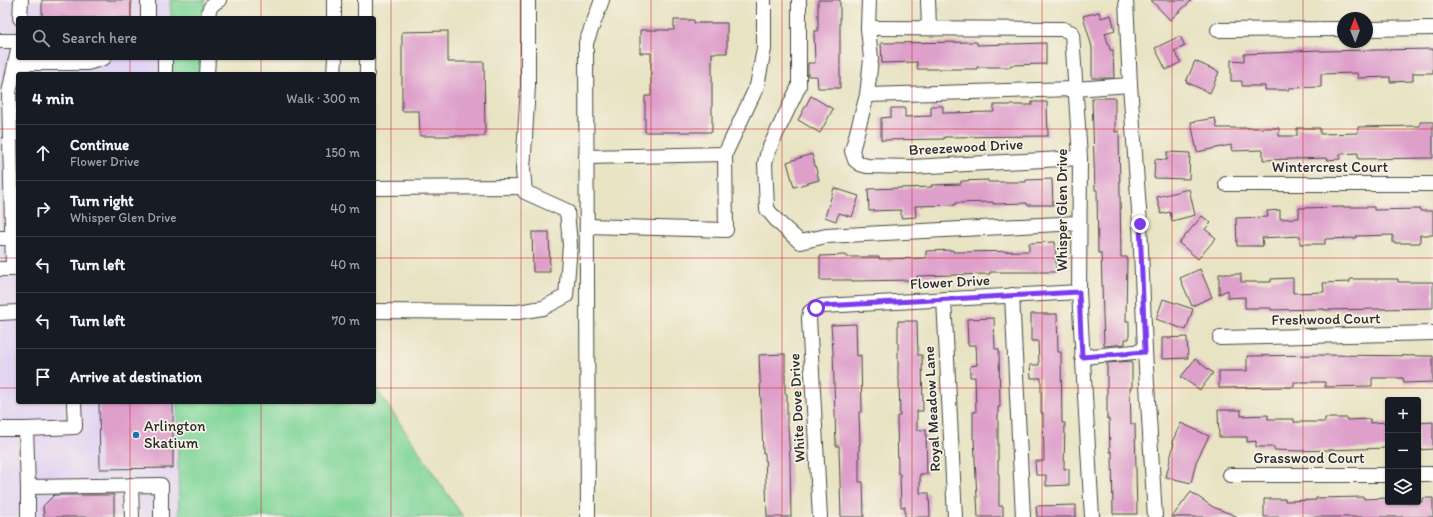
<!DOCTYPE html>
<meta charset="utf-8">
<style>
:root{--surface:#171b24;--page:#20242c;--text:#f1f3f6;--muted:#9ea1a6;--line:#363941}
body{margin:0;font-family:Itim,sans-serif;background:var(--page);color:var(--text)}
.controls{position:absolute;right:12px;bottom:12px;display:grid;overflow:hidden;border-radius:4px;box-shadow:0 1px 3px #0004}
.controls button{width:36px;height:36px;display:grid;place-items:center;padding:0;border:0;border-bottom:1px solid var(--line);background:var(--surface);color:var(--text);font:20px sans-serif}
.compass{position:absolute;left:1337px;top:12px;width:36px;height:36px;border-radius:50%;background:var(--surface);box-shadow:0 1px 3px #0004;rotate:359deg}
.stop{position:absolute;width:12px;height:12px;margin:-9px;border:3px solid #7c3aed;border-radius:50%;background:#fff}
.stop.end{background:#7c3aed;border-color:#fff;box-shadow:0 1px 4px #0008}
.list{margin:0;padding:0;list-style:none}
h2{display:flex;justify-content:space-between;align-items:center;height:52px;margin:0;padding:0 16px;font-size:17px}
h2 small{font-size:13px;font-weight:400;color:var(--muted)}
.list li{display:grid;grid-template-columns:26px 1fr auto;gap:12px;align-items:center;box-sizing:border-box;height:56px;padding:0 16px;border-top:1px solid var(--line)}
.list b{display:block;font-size:15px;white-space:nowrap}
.list p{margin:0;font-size:13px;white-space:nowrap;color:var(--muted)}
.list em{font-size:13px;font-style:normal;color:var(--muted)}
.icon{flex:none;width:22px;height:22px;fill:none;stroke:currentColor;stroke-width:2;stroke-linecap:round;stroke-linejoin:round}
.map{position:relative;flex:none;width:1433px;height:517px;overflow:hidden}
.search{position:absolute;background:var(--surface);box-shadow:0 1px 3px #0004;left:16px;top:16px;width:360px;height:44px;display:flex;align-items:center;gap:10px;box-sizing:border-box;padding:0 14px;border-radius:4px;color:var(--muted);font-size:15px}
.panel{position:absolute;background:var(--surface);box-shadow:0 1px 3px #0004;left:16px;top:72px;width:360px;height:332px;border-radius:4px}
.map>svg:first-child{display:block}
</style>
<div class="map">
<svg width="1433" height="517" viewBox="0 0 1433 517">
<rect width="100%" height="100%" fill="#f7f3e8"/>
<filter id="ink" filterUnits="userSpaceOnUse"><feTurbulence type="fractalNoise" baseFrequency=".025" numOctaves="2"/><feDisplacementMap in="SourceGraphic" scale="8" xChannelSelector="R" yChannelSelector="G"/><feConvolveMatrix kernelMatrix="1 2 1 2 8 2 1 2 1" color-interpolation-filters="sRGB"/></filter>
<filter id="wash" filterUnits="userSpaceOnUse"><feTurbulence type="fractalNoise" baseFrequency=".012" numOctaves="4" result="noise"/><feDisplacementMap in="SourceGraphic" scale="16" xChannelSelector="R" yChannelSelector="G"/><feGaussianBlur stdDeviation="0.9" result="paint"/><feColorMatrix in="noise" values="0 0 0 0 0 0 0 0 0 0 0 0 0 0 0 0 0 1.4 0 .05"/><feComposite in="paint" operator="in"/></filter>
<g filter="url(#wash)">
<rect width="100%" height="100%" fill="#e8e3c3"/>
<path fill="#e2d4f3" d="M0 0H170L171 18H18V58H172V74H18V402H178L179 517H0Z"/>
<g fill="#7fd598" stroke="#558062">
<path d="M170 0H205V18H171Z"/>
<path d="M172 58H203L202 74H172Z"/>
<path d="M374 385 463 517H179L177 402H374Z"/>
</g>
<g id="blocks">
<g fill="#de9fcb">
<rect x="42" y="0" width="89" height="18"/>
<path d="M818 0H840V88H818L817 76H808V63H815L814 31H818Z"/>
<path d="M1151 0H1192L1170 20Z"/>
<path d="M1099 12 1101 18 1111 15 1115 30 1105 33 1110 50H1113L1114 78H1092V47L1083 16Z"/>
<path d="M674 20H694V23H727V53H712V132H645V96H651V53H640V30H674Z"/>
<path d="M448 31V62H484L485 136H420L419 111H402V32Z"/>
<path d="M1180 36 1185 46 1174 51 1181 62 1166 70 1155 48Z"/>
<path d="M977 42V45L1046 43V64L1011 65V67H977V69H917V62L882 63 881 43Z"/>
<path d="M1433 49V73H1413V81L1390 82V77L1358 78 1357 73 1321 74V87L1289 88V90H1265V86H1242V81H1231V60L1244 61V54L1295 52V51L1320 50V51Z"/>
<path d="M1195 61 1219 72 1210 93 1186 82Z"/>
<path d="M811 96 833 109 820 133 798 120Z"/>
<path d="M1092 98H1115V132L1119 131 1121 257H1127L1126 321H1129V339H1125V344L1104 346 1101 253H1098L1097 190H1095Z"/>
<path d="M1032 102H1047L1048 136 944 137V139L881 140V118L891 117V108H905V117L931 116V106H943V113L994 112V105H1032Z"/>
<path d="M1215 118 1217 128H1279V136H1297V128H1320V134L1358 133V127L1420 126V122H1433V158L1358 159V153L1340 154V159L1327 160V158L1263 160V150L1232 151 1231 145 1197 152 1191 122Z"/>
<path d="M1167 152 1190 153 1189 179 1154 178 1155 159 1167 160Z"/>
<path d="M812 154 819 180 794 187 787 162Z"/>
<path d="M1052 179 1053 205H1027V203L993 204V202L955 203V205L915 206 916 217 901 218V210L869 211 868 189 932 187 931 185 961 184V181L988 180V182H1026V180Z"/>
<path d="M834 188 859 196 852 217 839 213 836 221 825 217Z"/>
<path d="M1189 189 1195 215 1172 221 1170 212 1161 214 1157 197Z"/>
<path d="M1344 207H1374V210L1420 209V211H1433V235H1420V243H1393V235L1356 236V238L1325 239V244H1300V236L1262 238 1263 246H1237L1236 218 1268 217 1267 211 1280 210V219L1299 218V208Z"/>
<path d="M1202 216 1211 223 1205 229 1216 238 1198 259 1179 243Z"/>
<path d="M532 232H549L550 272H533Z"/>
<path d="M1055 242 1056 272H990V274L917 276V280L852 281V280H820V256L846 255V257H879V259L926 258V251L953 250V252L1029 251V243Z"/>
<path d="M1200 269 1212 297 1192 306 1180 278Z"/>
<path d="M1219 274H1241V282H1271V279L1293 278V293L1324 292 1323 283 1350 282V279H1398V282H1433V308L1324 310V309L1271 310V308H1245V297L1228 298V290L1219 294Z"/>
<path d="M1163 299 1193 309 1186 330 1156 319Z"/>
<path d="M1031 314H1057L1058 352H1061L1062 423H1065L1064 469H1069V485L1046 486V475H1036L1035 461H1044L1043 413H1041V378H1031L1030 365H1039L1038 341H1031Z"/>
<path d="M994 318 995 349H999L1000 407H998V474H999V506H1003V517H978L974 439H973V412H976L975 377H970V366L977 365 976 345H968L967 319Z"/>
<path d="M898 321H917L918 355H922L923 411H917V430H926L927 474H920V493H929L930 517H905V507H901L900 474H898L897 416H900L899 378H898Z"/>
<path d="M856 324 857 356 861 355 862 412H859L860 445H859V482H863L864 517H841L839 446H836L833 351 831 325Z"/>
<path d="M1187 337 1188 358 1162 359V338Z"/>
<path d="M785 354V394H787V425H788L790 459 791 517H767L765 453H763L759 355Z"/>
<path d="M1320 355 1433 356V382L1404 383 1403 378H1372V386L1325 387V382H1294V387L1219 388V371H1247V356Z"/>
<path d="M1195 359 1213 373 1200 390 1181 377Z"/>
<path d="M1132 361V388H1130L1131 424H1135L1137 514H1113L1112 452H1110L1109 419H1107V363Z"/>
<path d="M99 402H173V468L100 469Z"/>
<path d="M1218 410H1241V416L1268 415V419H1294V422H1325V418H1347V420L1370 419V423L1388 422V448L1299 451 1274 450V447H1256V441L1247 442V437H1219Z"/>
<path d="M1433 422V449L1418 450V423Z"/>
<path d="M1181 423 1209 436 1196 462 1191 483 1166 477 1174 443 1172 442Z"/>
<path d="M1191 492 1213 507 1236 516V517H1172Z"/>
<path d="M54 495H114V517H44L43 506Z"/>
<path d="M1364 497V499L1388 498V502H1422V498H1433V517H1264V499H1285V501L1316 500V498Z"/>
<path d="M1076 505V517H1037L1036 506Z"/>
</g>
</g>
</g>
<g filter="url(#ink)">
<use href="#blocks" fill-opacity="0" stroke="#474742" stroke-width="1"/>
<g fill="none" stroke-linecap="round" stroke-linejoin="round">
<g stroke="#474742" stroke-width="16">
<g id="minor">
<path d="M148 0V18"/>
<path d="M334 0V18"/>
<path d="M365 0V18"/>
<path d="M799 0V86L768 151 765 163 767 209 778 222 800 242 826 236 1079 223"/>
<path d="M869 0 868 28 871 59 867 95 852 151 855 160 860 164 867 166 912 167 1080 158"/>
<path d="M928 0 929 28"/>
<path d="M20 18 21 0"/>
<path d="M208 18C208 9 211 4 219 0"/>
<path d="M868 28 1063 29 1072 33 1080 158 1079 292 1092 517"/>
<path d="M1367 29 1433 28"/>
<path d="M1218 30 1343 29"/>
<path d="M0 41H18"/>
<path d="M165 58V74"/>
<path d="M367 58V74"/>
<path d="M15 63H87L104 58"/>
<path d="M207 74 208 58"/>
<path d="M334 74 335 58"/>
<path d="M1130 85 1140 224 1145 351"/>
<path d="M867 95 1075 89 1130 85 1126 0"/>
<path d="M586 157 725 154"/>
<path d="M1226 184H1433"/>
<path d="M374 188 524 187"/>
<path d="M587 226 726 230 725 154 757 86 764 49V0"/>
<path d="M0 238H12"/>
<path d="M0 269H18"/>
<path d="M13 269 9 93 18 50"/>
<path d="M1012 295 1023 517"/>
<path d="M944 299 955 517"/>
<path d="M374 311 518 312 543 308 566 296 570 245 567 211 525 192 523 170 528 86V0"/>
<path d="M0 313 18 312"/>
<path d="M1220 338 1433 333"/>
<path d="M1082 357 1145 351 1155 517"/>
<path d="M0 429H26L28 487 161 485V517"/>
<path d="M26 429 75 427 74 402"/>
<path d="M1418 474H1433"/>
<path d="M1230 475H1388"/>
<path d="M131 485 132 517"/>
<path d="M28 487V517"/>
<path d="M588 517 586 43 602 0"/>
<path d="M820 517 809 318 810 312 816 308 823 306 1079 292"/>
</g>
</g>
<use href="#minor" stroke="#fff" stroke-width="14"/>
</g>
</g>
<g fill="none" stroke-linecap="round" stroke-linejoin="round" filter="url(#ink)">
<path stroke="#7c3aed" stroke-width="5" d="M816 308 823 306 1079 292 1082 357 1145 352 1140 224"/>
</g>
<path fill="none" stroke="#d62828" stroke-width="1" stroke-opacity="0.55" d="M130 0V18M261 0V18M391 0V517M521 0V517M651 0V517M782 0V517M912 0V517M1042 0V517M1172 0V517M1303 0V517M130 58V74M261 58V74M0 129H18M374 129H1433M0 258H18M374 258H1433M0 388H18M374 388H1433M130 402V517M261 402V517"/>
<circle fill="#1f6fb2" stroke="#f7f3e8" stroke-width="1.5" cx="136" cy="435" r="4"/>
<g text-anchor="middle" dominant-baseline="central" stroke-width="3.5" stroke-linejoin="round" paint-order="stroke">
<g font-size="15" fill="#2b2b2b" stroke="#f7f3e8">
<text transform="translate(966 147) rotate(-3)">Breezewood Drive</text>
<text x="1330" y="167">Wintercrest Court</text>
<text transform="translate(1062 210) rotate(-90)">Whisper Glen Drive</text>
<text transform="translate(950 282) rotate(-3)">Flower Drive</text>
<text transform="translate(1326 319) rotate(-1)">Freshwood Court</text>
<text transform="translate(797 408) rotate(-93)">White Dove Drive</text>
<text transform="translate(932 409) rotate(-93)">Royal Meadow Lane</text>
<text x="1309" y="458">Grasswood Court</text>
</g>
<g font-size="15" fill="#2b2b2b" stroke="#f7f3e8" text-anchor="start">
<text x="144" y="426">Arlington<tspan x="144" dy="17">Skatium</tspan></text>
</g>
</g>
</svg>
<div class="controls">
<button>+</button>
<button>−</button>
<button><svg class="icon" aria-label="layers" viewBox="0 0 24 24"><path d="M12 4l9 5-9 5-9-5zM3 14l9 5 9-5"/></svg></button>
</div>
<svg class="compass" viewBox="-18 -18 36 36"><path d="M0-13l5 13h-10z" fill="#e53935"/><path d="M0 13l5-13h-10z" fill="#9ea1a6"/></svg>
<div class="stop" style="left:816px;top:308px"></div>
<div class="stop end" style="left:1140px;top:224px"></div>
<div class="search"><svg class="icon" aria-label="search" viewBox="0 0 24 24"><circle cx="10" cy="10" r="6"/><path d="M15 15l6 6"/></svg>Search here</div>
<section class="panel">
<h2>4 min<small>Walk · 300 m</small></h2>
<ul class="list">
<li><svg class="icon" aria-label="ahead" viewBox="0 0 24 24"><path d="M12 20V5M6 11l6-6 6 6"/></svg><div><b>Continue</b><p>Flower Drive</p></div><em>150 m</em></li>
<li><svg class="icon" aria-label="right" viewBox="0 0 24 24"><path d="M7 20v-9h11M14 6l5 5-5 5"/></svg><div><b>Turn right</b><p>Whisper Glen Drive</p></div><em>40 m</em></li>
<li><svg class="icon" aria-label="left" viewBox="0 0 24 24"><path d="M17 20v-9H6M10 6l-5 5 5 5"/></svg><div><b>Turn left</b></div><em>40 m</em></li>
<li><svg class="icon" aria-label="left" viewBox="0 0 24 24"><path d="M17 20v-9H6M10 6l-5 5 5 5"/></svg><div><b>Turn left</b></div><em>70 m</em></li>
<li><svg class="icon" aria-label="arrive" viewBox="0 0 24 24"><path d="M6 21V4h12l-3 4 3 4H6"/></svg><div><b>Arrive at destination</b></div></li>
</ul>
</section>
</div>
